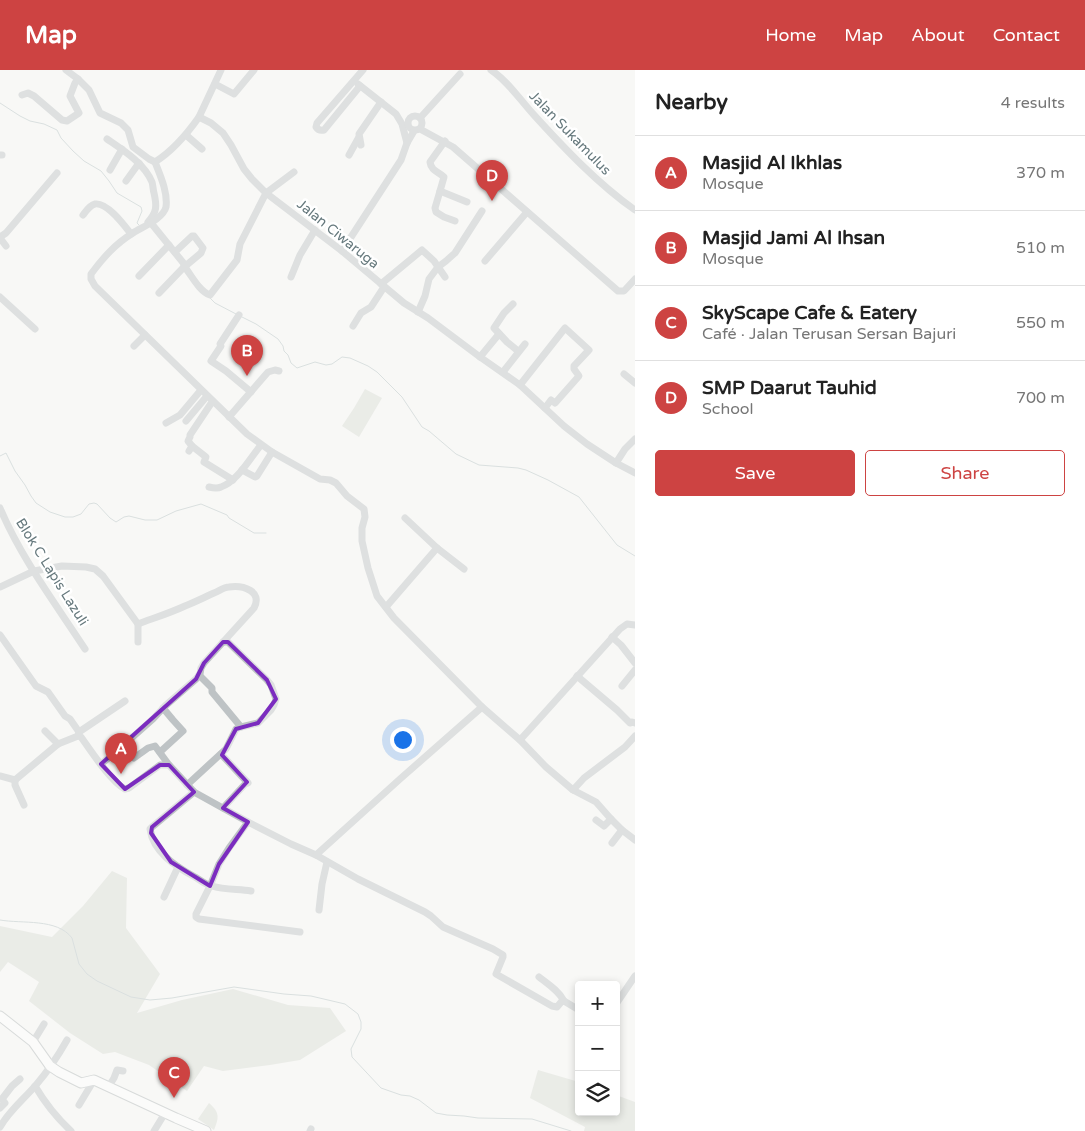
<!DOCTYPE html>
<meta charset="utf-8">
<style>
:root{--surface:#fff;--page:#f6f6f6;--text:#222;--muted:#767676;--line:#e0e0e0;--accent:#cd4342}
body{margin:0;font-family:"Varela Round",sans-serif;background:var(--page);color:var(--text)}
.controls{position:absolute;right:15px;bottom:15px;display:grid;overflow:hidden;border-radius:5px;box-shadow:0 2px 8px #0003}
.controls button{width:45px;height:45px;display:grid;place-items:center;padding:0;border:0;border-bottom:1px solid var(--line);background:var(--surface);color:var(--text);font:25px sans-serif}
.you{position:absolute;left:402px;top:669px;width:18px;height:18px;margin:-12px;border:4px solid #fff;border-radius:50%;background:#1a73e8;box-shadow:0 0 0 8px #1a73e833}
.badge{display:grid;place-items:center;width:32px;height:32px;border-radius:50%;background:var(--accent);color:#fff;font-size:16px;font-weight:700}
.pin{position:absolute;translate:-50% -41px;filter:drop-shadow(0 1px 2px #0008)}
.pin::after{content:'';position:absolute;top:26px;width:18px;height:15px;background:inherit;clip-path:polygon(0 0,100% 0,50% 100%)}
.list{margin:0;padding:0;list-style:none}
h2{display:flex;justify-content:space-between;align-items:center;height:65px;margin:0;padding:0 20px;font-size:21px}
h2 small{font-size:16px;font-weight:400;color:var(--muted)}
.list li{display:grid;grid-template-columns:32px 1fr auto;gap:15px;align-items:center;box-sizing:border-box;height:75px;padding:0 20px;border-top:1px solid var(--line)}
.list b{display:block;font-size:19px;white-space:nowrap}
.list p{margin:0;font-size:16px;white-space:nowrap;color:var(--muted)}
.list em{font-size:16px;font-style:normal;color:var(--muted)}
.actions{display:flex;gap:10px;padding:15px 20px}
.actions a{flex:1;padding:11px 0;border:1px solid var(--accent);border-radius:5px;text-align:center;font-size:18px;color:var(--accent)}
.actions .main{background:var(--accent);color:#fff}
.icon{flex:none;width:28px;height:28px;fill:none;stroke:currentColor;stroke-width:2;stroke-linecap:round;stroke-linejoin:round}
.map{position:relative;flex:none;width:635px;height:1061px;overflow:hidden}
header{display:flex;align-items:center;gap:30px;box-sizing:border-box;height:70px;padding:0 25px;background:var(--accent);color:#fff}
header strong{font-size:24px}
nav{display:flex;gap:28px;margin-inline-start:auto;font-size:18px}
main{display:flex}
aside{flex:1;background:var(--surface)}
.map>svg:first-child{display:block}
</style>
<header>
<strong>Map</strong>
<nav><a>Home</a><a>Map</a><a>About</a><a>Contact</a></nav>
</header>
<main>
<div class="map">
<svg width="635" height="1061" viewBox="0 0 635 1061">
<rect width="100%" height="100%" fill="#f8f8f6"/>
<g fill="#daddd6">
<path d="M365 319 382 328 359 367 342 356 354 338Z"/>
<path d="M112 801 127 808 126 858 160 904 137 943 182 930 233 919 288 935 330 938 346 961 300 990 270 995 223 1001 204 996 187 1021 149 995 115 982 103 984 70 963 29 931 39 912 8 892 0 902V856L52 867 83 836Z"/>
<path d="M538 1000 579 1012V1042H616V1025L635 1032V1061H584L585 1057 530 1028Z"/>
<path d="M209 1033C220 1043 219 1047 214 1060L198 1049Z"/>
</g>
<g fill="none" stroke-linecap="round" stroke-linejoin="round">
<g stroke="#b6c3c4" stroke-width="1">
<path d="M0 33 20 46 30 51 44 54 57 60 61 68 73 81 84 91 101 101 109 111 117 123 141 137 142 141 137 153 139 155"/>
<path d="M210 228 215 233 236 244"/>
<path d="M242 247 256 254 278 269 283 276 284 281 288 285 291 293 297 298 315 292 326 295 332 294 342 287 350 288 368 296 377 302 402 327 422 357 429 361 456 384 479 395 518 398 526 400 548 410 579 427 617 475 635 486"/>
<path d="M0 386 6 383 15 401 25 415 31 426 36 433 50 442 65 447H73L81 444 89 434 94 433 97 434 110 448 116 452 124 447 129 446 145 450H157L176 441 201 434 227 445 229 448 254 463H266"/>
<path d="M0 850C22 854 57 848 72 868L79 894 87 904 97 911 131 927 150 930 172 928 234 917 284 924 311 926 345 934 358 944 361 952V959L351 979 352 987 381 1018 401 1025 410 1026 419 1030 436 1043 447 1045 464 1046 478 1048 532 1049 571 1061"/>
</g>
<g stroke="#b2b8b9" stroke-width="11">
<path id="major" d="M0 946 33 972 50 996 59 1002 81 1013 94 1010 176 1048 206 1061"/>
</g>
<g stroke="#bec3c5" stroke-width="7">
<path d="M66 0 78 9 89 20 100 43 121 53 128 60 133 77 149 89 155 92C174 80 187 64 199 47L211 53 223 63 231 75 244 99 252 109 266 123 342 181 404 233 428 248 480 287 520 315 564 356 587 374 616 393 635 403"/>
<path d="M491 0C508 11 520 30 534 45 564 78 598 114 635 140"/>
<path d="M215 14 234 24 254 0"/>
<path d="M358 14 396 44 402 54 407 73"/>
<path d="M360 16 324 60C320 61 318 60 316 57L317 53 363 0"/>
<path d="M22 25 28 23 34 26 62 50 67 51 79 43 70 26 75 13 78 9"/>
<circle cx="415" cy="53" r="7"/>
<path d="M199 47 221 0"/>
<path d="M420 48 460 4"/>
<path d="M420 59 453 77 618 221H624L635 209"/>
<path d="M186 65 202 79"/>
<path d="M107 69C123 80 144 93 152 112 153 115 153 120 154 123 157 136 157 142 148 152"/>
<path d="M361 75 359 64 381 32"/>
<path d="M0 85H2"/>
<path d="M349 85 359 67"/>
<path d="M155 92C160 105 168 122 166 137 163 149 142 157 133 163 115 174 103 188 91 204V209L95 216 247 364 272 382 320 409 330 410 336 413 347 426 364 439 365 447 362 458V471L368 498 377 526 394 548 482 637 520 670 546 697 573 720 596 732 611 749 622 760 635 770"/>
<path d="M110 100 122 79"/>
<path d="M126 111 139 93"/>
<path d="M440 121 444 107C439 102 431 101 430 92L445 71"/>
<path d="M83 145C86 141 90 135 95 134 107 132 124 155 131 164"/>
<path d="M455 151 444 147 436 142 435 138 440 121 467 132"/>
<path d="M151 153 185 195"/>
<path d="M0 167 6 163 57 103"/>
<path d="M0 168 6 176"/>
<path d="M342 181 401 90 407 73 414 61"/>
<path d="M485 191 527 142"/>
<path d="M184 196C192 206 199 221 210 225L237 190 240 174 266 123 294 102"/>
<path d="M139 206 169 175"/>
<path d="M291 207 300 185 315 160"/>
<path d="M381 214 422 180 434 191 445 207"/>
<path d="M159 223 183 198 201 183 203 178 194 166H192L175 182"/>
<path d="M0 227 35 259"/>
<path d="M513 234 504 243 494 258 507 272 518 281"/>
<path d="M418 242 425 226 429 209 438 197 446 191 455 183 482 141"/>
<path d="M239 245 220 274 221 276 211 291 226 301 251 322"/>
<path d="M353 256 361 243 371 237 384 217"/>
<path d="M134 276 145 265"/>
<path d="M480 287 499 264"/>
<path d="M503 302 525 274"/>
<path d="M624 304 635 313"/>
<path d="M520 315 565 258 589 280 574 296V299L579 306 556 332 555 333 551 330 545 338"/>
<path d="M229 347 268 302 275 300 279 301"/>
<path d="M186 351 207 326"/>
<path d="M166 353 180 345 201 320"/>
<path d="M192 376 206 387 204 392 233 410"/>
<path d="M189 381 192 376 188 371 190 367V365L212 332"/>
<path d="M616 393 625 379 635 369"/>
<path d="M242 400 255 407 257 406 272 382"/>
<path d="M209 417C213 418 217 419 221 417 237 412 250 388 261 375"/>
<path d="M0 438C21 488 55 533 85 579"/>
<path d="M405 448 437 478 464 499"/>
<path d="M0 517 34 501 62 496 86 497 95 499 103 506 138 554C154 548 170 543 185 536 195 532 205 527 214 523 219 521 224 517 229 517 243 515 263 521 254 538L204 593 201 598 200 604 196 609 165 636 153 649 117 681 101 694"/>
<path d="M386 537 437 478"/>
<path d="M138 554V572"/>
<path d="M0 565 36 616 48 622 65 646 70 649 79 662 78 666"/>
<path d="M612 567 621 575 635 593"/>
<path d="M199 605 212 618V622L241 657"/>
<path d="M577 606 617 640 630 653 632 652 635 653"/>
<path d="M622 616 635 600"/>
<path d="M45 661 58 674"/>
<path d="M79 662 125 631"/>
<path d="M520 670 620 559 627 554 635 555"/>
<path d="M160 682 183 661 173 650 163 638"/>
<path d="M221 684 248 713"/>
<path d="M134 688 148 678 155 676 169 695"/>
<path d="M0 706 15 710 58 674 78 666 81 667C91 681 111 712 125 719L129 718 160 695H169L194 722 248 752 291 774 316 785 358 809 425 842 431 846 443 857 493 879 503 885V887L496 904 552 936 557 937 562 931H564L579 940"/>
<path d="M15 710V715L24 735"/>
<path d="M187 715 226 679 236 659 241 657 258 653 271 640 274 635 276 629 271 615 267 610 228 572H223"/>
<path d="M573 720 584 708 625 677 635 666"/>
<path d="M194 722 152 757 150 759C153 782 176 797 195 807 200 810 206 815 212 816 224 820 239 819 251 821"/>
<path d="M223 738 247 712"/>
<path d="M596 750 604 756 611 749"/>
<path d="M248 752 229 778 219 794 210 816 196 844V847L199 849 300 862"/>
<path d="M612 773 622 760"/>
<path d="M316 785 400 709 482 637"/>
<path d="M164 827 178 797"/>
<path d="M319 840 322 814 327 792"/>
<path d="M539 907C548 914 559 921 564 931"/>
<path d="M616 934 635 906"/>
<path d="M33 972 44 954"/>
<path d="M35 1016C45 1033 57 1048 71 1061"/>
<path d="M109 1016 114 1008 117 1000 123 1001"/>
<path d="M79 1035 94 1010"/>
<path d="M0 1038 5 1033 2 1029 12 1016 20 1009"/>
<path d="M0 1057C9 1041 24 1029 36 1015 48 1001 58 986 67 970"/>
<path d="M154 1061 165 1043"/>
<path d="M310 1061 311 1059"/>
</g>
<use href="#major" stroke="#fff" stroke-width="9"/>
</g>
<path d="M0 0H635V1061H0ZM223 572H228L267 610 276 629 258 653 236 659 222 685 247 712 223 738 248 752 219 794 210 816 171 792 151 763 152 757 194 722 169 695H160L125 719 101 694 196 609 204 593Z" fill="#f8f8f6" fill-opacity=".55" fill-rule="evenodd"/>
<path fill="none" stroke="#7b2cbf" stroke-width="4" stroke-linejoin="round" d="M223 572H228L267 610 276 629 258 653 236 659 222 685 247 712 223 738 248 752 219 794 210 816 171 792 151 763 152 757 194 722 169 695H160L125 719 101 694 196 609 204 593Z"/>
<g text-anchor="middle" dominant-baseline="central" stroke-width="5" stroke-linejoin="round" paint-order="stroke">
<g font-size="14" fill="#66797d" stroke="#fff">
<text transform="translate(570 63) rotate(46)">Jalan Sukamulus</text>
<text transform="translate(338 164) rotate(39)">Jalan Ciwaruga</text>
<text transform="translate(52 502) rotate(58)">Blok C Lapis Lazuli</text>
</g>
</g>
</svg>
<div class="controls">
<button>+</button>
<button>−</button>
<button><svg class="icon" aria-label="layers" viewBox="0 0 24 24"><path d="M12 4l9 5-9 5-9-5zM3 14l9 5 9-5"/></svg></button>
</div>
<div class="you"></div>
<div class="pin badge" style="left:121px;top:704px">A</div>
<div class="pin badge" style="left:247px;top:306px">B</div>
<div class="pin badge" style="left:174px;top:1028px">C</div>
<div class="pin badge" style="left:492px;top:131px">D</div>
</div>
<aside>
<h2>Nearby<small>4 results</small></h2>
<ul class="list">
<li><span class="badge">A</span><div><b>Masjid Al Ikhlas</b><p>Mosque</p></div><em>370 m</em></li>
<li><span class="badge">B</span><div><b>Masjid Jami Al Ihsan</b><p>Mosque</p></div><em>510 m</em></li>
<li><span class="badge">C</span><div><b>SkyScape Cafe &amp; Eatery</b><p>Café · Jalan Terusan Sersan Bajuri</p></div><em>550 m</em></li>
<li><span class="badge">D</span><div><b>SMP Daarut Tauhid</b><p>School</p></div><em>700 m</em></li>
</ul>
<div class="actions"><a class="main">Save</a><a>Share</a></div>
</aside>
</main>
